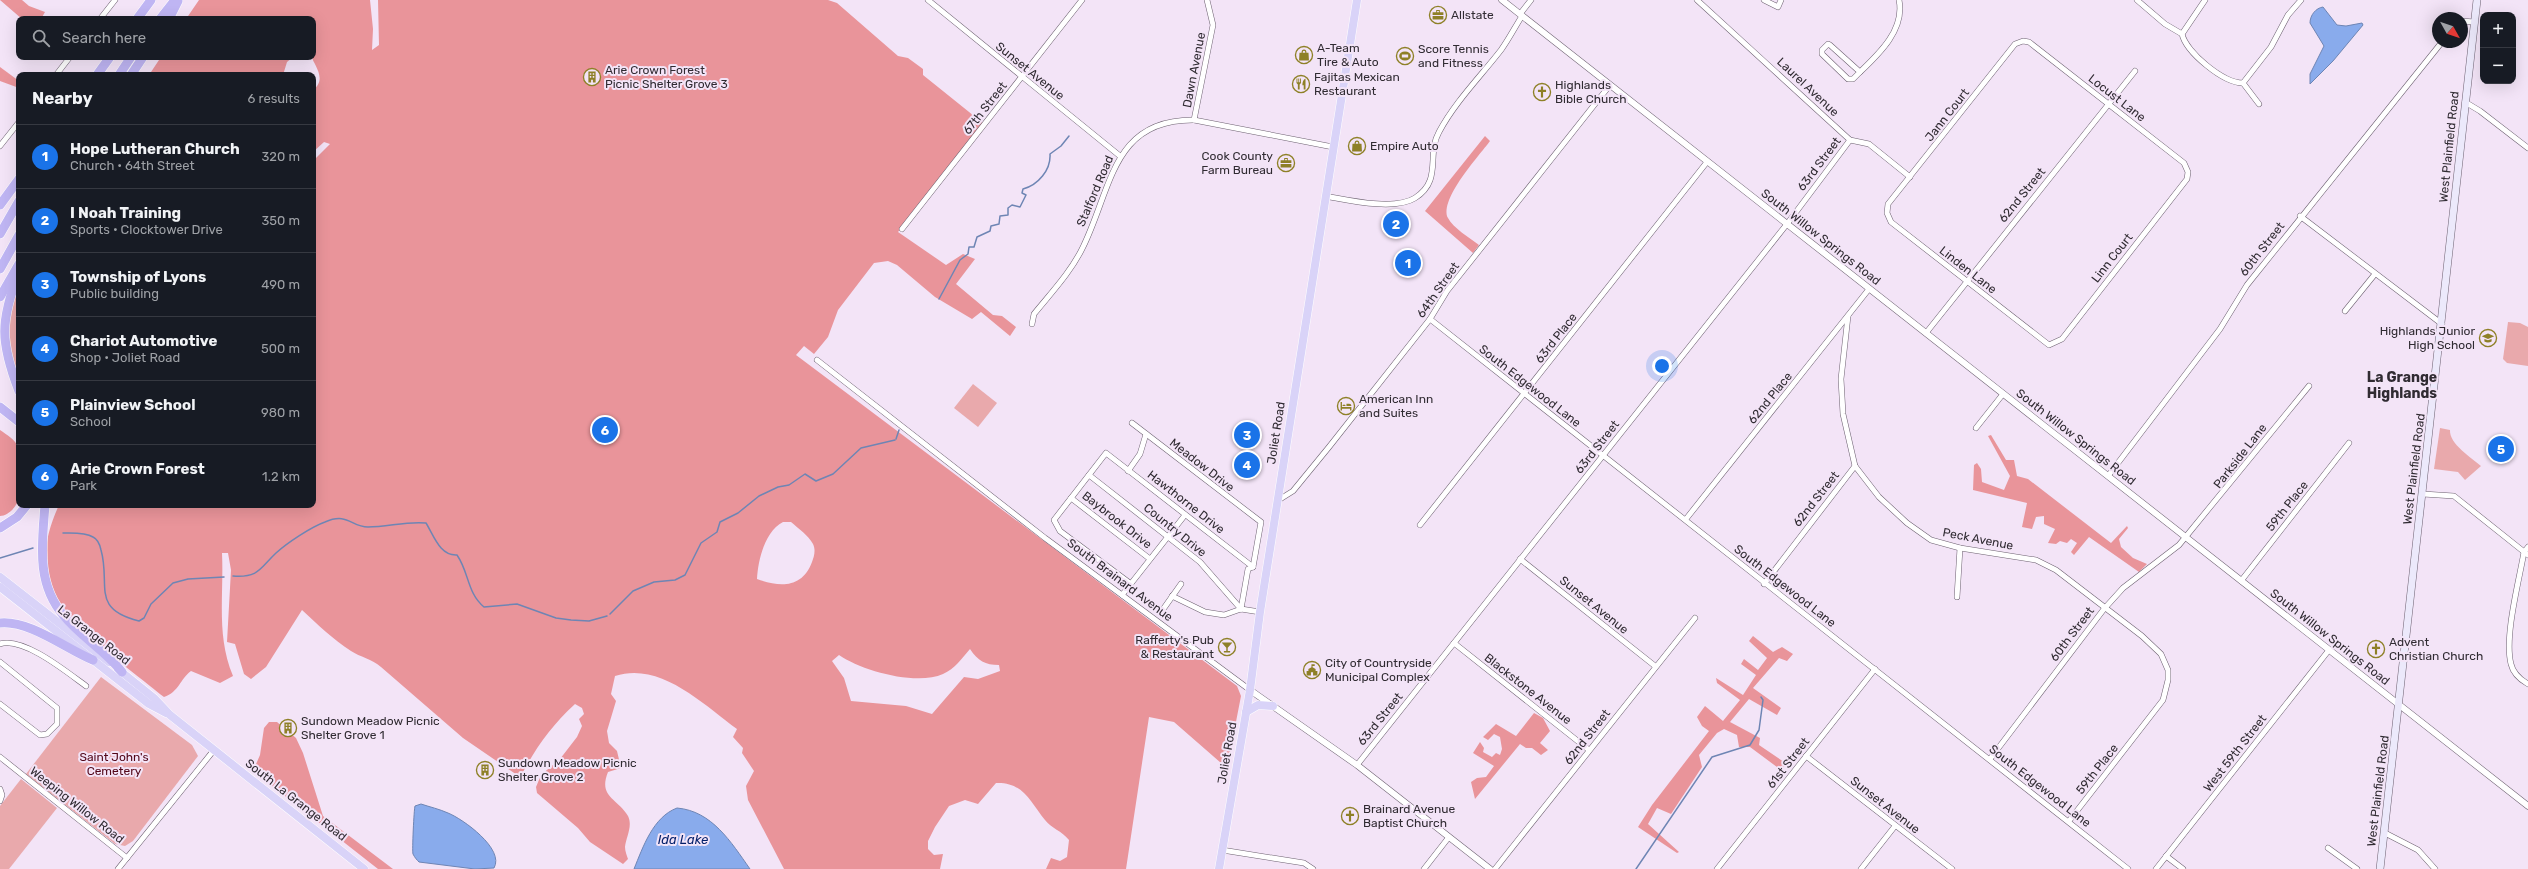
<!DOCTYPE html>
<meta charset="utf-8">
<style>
:root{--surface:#171b24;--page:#242831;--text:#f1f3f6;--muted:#9ea1a6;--line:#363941;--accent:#1a73e8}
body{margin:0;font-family:Rubik,sans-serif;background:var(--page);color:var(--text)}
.controls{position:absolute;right:12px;top:12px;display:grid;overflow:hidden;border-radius:8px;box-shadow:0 4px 16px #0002}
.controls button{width:36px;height:36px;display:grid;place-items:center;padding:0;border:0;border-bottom:1px solid var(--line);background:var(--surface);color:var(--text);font:20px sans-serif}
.compass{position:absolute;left:2432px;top:12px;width:36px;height:36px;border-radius:50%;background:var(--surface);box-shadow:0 4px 16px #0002;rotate:130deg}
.you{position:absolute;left:1662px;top:366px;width:14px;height:14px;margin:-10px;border:3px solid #fff;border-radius:50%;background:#1a73e8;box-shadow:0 0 0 6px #1a73e833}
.badge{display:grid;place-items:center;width:26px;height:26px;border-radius:50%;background:var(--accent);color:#fff;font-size:13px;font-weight:700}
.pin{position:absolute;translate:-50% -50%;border:2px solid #fff;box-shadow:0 1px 4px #0006}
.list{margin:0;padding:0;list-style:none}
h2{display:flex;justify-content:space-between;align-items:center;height:52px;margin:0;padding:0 16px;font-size:17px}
h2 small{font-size:13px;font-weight:400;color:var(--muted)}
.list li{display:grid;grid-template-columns:26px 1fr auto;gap:12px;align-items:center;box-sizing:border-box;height:64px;padding:0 16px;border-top:1px solid var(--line)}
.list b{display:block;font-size:15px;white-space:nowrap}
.list p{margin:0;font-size:13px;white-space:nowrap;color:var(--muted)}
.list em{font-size:13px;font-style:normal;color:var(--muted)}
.icon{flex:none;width:22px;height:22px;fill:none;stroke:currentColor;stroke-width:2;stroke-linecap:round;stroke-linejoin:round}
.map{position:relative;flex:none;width:2528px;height:869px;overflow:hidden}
.search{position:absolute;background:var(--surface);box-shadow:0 4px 16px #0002;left:16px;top:16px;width:300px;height:44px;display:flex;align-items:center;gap:10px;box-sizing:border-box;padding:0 14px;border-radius:8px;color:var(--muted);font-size:15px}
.panel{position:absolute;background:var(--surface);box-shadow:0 4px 16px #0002;left:16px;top:72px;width:300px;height:436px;border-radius:8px}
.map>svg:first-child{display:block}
</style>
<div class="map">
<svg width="2528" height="869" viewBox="0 0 2528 869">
<rect width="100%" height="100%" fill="#f3e4f7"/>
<g fill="#e9a9ac">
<path d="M19 283V379L10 360 8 312Z"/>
<path d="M2508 322 2520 323 2528 327V366L2507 363 2503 359Z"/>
<path d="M973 384 997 403 978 427 954 408Z"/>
<path d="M2440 428 2450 430C2449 444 2472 458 2481 466L2465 480 2458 472 2434 469Z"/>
<path d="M101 677 192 745 198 756 133 841 125 846 115 844 26 774Z"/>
<path d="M21 779 57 808 9 869H0V806Z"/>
</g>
<g fill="#e9949a" fill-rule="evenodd">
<path d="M0 0H22L29 6 45 12 41 19H22Z"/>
<path d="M199 0H370L373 29 372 50 379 45 378 0H828L837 3 898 56 908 58 923 69V75L984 124 898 232 946 265 963 254 975 259 956 284 993 315 1002 316 1016 327 1010 336 981 312 972 319 935 297 897 265 888 261 874 263 838 310 828 337 814 354 804 346 796 355 1237 686 1241 696 1228 763H1221L1174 722 1149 717 1126 869H1046L1051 858 1060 861 1067 857 1069 840C1062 831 1051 828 1045 820 1030 802 1024 782 996 783L978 804 965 800 949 806 935 827 928 841V849L934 855 943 854 940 869H784L748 800 746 786 754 771 742 753 743 748 733 737 737 729C703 704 660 661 615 676L611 694 616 701 607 731 609 743 617 751 621 768 608 772C598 797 617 798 628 816 633 826 626 837 625 847 625 851 627 856 628 859L623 864 590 842 578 828 537 793 536 787 541 775 560 759 577 737 582 726 579 719 584 714 582 708 575 704C553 724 537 746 523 772L517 775 463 738 381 667C372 659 360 657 351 651 333 639 318 625 302 610L266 667 251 679 244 674 235 644 227 642 231 570 228 553H222C224 596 216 635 233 676L220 683 191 671C180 679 179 692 164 697 131 670 56 617 47 576 42 551 49 527 59 505H313V161L330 144 324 142 313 152V90C328 79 313 64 312 57 311 46 313 31 313 19H186ZM783 522H791C799 529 808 535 813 544 816 550 814 557 812 562 802 589 779 587 757 579 758 560 765 531 783 522ZM970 649C978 661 985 665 999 665L1000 671 978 679 964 677 932 714 906 706 851 701 844 678 832 661 839 655C862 671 917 686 943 674 955 669 962 658 970 649Z"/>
<path d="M161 57H293L287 62 283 75H149Z"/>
<path d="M0 67 19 81V88L0 81Z"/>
<path d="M1485 136 1490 141C1479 156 1439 199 1448 218 1453 228 1470 238 1479 245L1473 253 1425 211Z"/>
<path d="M0 430C7 435 15 439 18 447 21 454 20 489 19 497 18 506 8 516 0 516Z"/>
<path d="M1991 435 2006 460H2014L2017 476 2028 479 2111 543 2127 526 2128 528 2119 539 2121 547 2133 558 2147 564 2139 572 2089 537 2074 555 2071 552 2077 543 2071 539 2067 543 2060 541 2056 544 2048 543 2055 529 2044 524V516L2036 517 2032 529 2022 527 2027 503 1973 490 1974 465 1977 463 1981 469 1982 482 2004 490 2010 476 1988 436Z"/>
<path d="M1753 636 1773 652 1782 647 1793 654 1787 661 1779 658 1753 688 1781 708 1777 715 1749 699 1730 722 1760 738 1759 745 1787 764 1781 770 1750 747H1739L1737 735 1724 729 1717 733 1699 755 1702 767 1671 814 1657 808 1648 824 1679 852 1677 853 1638 827 1652 805 1709 731 1702 726 1697 717 1705 706 1723 721 1740 700 1717 683 1716 678 1743 695 1756 675 1741 664 1744 659 1758 670 1767 658 1749 641Z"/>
<path d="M1534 713 1543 718 1550 731 1540 743 1548 750 1541 755 1532 748H1526L1520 744 1475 799 1471 782 1477 778 1486 777 1494 766 1473 753 1480 742 1484 748 1483 752 1492 757 1496 753 1500 755 1502 749 1500 737 1494 734 1488 740 1483 737 1496 724 1516 736Z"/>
<path d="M269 722H277L296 738 303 753 323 816 393 869H378L253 771 260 755 264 728Z"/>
</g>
<g fill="#89abec" stroke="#6e85b4">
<path d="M2323 7 2337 25 2346 26 2362 23 2363 25 2333 61 2310 84V74L2324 46 2310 23C2310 15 2316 8 2323 7Z"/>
<path d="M421 804C430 807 439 809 448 813 463 819 505 849 494 868L475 869 419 862C417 860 415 858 413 854 412 851 414 809 415 806Z"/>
<path d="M677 808C712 811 731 842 750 869H634C643 847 653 817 677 808Z"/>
</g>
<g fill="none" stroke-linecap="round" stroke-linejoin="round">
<g stroke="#6e85b4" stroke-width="1.5">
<path d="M939 299 960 260 968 254 969 247H974L977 237 990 231 991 226 999 224 1000 216 1008 215V208L1012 205 1020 207 1026 195 1022 193 1023 189C1038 185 1051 170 1050 154L1061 146 1069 136"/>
<path d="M896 439 899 430"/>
<path d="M63 533C72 533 85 532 93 537 97 539 100 545 101 550 111 585 90 609 139 621L144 618 151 604 173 583 188 579 224 577"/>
<path d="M0 558 33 548"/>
<path d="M233 576C259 578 260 568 276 553 287 543 311 527 325 522 348 512 351 527 368 527 388 527 406 521 426 523 434 536 440 556 457 555 469 572 467 593 484 607L517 604 556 618 571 620 589 621 607 616"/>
<path d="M610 614 633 591 654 582 675 580 685 575 701 543 717 532 720 522 738 513 759 496 778 487 789 485 805 474 816 481 833 474 861 448 895 440"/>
<path d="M1636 869 1712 757 1750 745 1759 730 1763 700 1761 697"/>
</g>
<g stroke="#6c6070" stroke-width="6">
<g id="minor">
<path d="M928 0 1120 156"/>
<path d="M1697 0 1850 140 1869 144 1910 177"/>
<path d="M1764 0 1778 7 1781 0"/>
<path d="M2137 0 2165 24 2182 34C2186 52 2223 83 2243 83"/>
<path d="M1520 14 1531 0"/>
<path d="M100 19 115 0"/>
<path d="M2462 21 2474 22"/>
<path d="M2182 34 2205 0"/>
<path d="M2023 41 2029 42 2184 163 2188 172 2187 179 2062 339 2049 345 1891 222 1887 213 1888 204 2015 44Z"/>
<path d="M1828 44 1830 45 1860 72 1853 79H1848L1822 54V50Z"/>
<path d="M1860 72C1880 53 1905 29 1899 0"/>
<path d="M56 75 70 57"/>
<path d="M2243 83 2271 47 2288 15 2301 0"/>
<path d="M2243 83 2259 104"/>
<path d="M2465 102 2480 111 2528 148"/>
<path d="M1194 120 1213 25 1207 0"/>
<path d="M0 146 19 122"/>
<path d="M1325 196C1348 200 1394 211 1415 198 1443 180 1426 155 1439 132 1455 102 1480 77 1501 50 1509 39 1515 27 1522 16"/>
<path d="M2300 216 2442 324"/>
<path d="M902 229 1082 0"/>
<path d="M2345 311 2375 274"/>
<path d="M1848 316 1841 379 1843 414 1855 466 1879 497 1907 523 1931 540 1960 548 2036 560 2056 570 2142 636 2161 654 2168 670V680L2163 700 2069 821"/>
<path d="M1430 319 2128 869"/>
<path d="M1032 324 1034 314C1051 293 1071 272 1083 247 1112 188 1112 119 1194 120L1333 147"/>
<path d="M1926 333 2135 71"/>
<path d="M817 360 1045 538 1250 690"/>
<path d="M1132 423 1261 522 1253 567 1248 569 1241 609"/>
<path d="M1976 428 2003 394"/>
<path d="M1128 471 1140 454 1146 434"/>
<path d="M1089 475 1200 562 1241 609"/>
<path d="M2108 476 2220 329 2247 285 2442 42"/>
<path d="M2423 494 2454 496 2528 555"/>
<path d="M1071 498 1150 559"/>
<path d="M1277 501 1293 491 1329 447 1430 319 1447 291 1610 85"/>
<path d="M1686 519 1869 289"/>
<path d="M1420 525 1707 162"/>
<path d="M2528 547 2524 552C2519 581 2504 637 2511 664 2513 673 2521 680 2528 684"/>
<path d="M1520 559 1655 666"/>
<path d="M2241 581 2349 443"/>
<path d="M1131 584 1060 531 1054 520 1106 453 1253 567"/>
<path d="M1764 584 1855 466"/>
<path d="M1122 595 1185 515"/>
<path d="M1172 596 1205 612 1224 615 1241 609 1260 612"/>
<path d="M1957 597 1960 548"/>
<path d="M1164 608 1181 584"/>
<path d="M1454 643 1589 750"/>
<path d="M0 644C23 636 68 673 86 686"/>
<path d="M0 662 57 708V724L47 734 40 735 0 704"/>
<path d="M1806 756 1952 869"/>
<path d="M0 757 127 858"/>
<path d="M1990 759 2104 609 2123 588 2179 545 2309 386"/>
<path d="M1357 765 1787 224 1850 140"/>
<path d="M0 789 2 795 0 801"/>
<path d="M2385 833 2418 850 2435 869"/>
<path d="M2328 848 2357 869"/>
<path d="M1222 850 1304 863 1313 869"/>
<path d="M2166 856 2183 869"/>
<path d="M118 869 214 750"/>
<path d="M1424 869 1449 837"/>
<path d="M1495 869 1695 618"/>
<path d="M1717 869 1875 669"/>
<path d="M1861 869 1895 826"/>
<path d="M2156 869 2329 650"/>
</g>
</g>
<g stroke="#6c6070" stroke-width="7">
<g id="tertiary">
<path d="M1502 0 2528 806"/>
<path d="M1250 690 1357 765 1490 869"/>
</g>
</g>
<g stroke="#6c6070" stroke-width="8">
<path id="secondary" d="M2380 869 2477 0"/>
</g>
<g stroke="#fff" stroke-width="9">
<g id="primary">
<path d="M0 577 109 662"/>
<path d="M0 587 149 704 166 713"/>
<path d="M118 669 154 698 170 715 364 869"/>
<path d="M1246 712 1258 705 1273 706"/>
<path d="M1219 869 1250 690 1260 612 1357 0"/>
</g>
</g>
<g stroke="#fff" stroke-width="10">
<g id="motorway">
<path d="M137 19 151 0"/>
<path d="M160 19 175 0"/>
<path d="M169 19 178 1"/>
<path d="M97 75 110 57"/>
<path d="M119 75 131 57"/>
<path d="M131 75 143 57"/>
<path d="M0 205 19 179"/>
<path d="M0 234 19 201"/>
<path d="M0 269 19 235"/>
<path d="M19 272C0 321 0 342 19 391"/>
<path d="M0 297 19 264"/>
<path d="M0 407 19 422"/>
<path d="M45 505C42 544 36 584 64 616 81 637 105 650 122 672"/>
<path d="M0 528 17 517 27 505"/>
<path d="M0 623C30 620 66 649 93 660"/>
</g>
</g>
<use href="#minor" stroke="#fff" stroke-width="5"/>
<use href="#tertiary" stroke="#fff" stroke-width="6"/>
<use href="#secondary" stroke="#ece9fb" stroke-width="7"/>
<use href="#primary" stroke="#d9d3f8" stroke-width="8"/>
<use href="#motorway" stroke="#bfb5f3" stroke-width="9"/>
</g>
<defs>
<g id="office-ring" transform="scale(0.9)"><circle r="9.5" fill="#f3e4f7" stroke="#8e8027" stroke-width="1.5"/><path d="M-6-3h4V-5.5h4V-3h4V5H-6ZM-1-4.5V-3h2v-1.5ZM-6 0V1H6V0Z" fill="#8e8027"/></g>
<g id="shop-ring" transform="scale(0.9)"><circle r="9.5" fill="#f3e4f7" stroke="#8e8027" stroke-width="1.5"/><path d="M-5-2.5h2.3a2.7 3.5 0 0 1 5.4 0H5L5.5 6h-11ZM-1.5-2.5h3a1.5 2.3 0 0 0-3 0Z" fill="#8e8027"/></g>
<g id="stadium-ring" transform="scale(0.9)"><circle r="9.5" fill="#f3e4f7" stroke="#8e8027" stroke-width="1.5"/><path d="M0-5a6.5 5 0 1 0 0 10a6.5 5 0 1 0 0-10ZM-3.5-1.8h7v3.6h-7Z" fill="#8e8027"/></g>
<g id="building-ring" transform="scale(0.9)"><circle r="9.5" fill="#f3e4f7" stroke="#8e8027" stroke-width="1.5"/><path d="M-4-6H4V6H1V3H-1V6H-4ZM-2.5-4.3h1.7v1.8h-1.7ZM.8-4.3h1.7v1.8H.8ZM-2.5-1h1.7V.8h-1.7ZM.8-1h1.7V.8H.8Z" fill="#8e8027"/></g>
<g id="restaurant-ring" transform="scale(0.9)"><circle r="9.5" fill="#f3e4f7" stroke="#8e8027" stroke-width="1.5"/><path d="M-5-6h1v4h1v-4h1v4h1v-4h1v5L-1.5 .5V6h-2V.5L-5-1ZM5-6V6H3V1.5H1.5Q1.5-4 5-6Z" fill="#8e8027"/></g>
<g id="church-ring" transform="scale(0.9)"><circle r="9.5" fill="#f3e4f7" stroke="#8e8027" stroke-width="1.5"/><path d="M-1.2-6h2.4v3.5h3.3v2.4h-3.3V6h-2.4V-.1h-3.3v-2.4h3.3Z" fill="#8e8027"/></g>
<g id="school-ring" transform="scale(0.9)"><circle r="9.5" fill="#f3e4f7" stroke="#8e8027" stroke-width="1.5"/><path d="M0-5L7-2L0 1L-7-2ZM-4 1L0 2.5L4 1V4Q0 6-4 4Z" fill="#8e8027"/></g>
<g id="hotel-ring" transform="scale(0.9)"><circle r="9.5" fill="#f3e4f7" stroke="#8e8027" stroke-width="1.5"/><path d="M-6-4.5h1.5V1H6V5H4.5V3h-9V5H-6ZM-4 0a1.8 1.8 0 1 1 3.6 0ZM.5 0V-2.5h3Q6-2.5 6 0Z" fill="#8e8027"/></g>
<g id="bar-ring" transform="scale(0.9)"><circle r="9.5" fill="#f3e4f7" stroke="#8e8027" stroke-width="1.5"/><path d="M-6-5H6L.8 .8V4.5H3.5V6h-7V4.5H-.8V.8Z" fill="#8e8027"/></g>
<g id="civic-ring" transform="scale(0.9)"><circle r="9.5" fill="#f3e4f7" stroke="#8e8027" stroke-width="1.5"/><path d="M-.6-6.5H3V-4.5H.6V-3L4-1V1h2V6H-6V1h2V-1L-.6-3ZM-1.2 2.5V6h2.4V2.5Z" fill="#8e8027"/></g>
</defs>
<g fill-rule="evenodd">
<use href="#office-ring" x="1438" y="15"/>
<use href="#shop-ring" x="1304" y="55"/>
<use href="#stadium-ring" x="1405" y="56"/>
<use href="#building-ring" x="592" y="77"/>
<use href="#restaurant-ring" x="1301" y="84"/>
<use href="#church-ring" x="1542" y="92"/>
<use href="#shop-ring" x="1357" y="146"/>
<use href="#office-ring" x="1286" y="163"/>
<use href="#school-ring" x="2488" y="338"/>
<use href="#hotel-ring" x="1346" y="406"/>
<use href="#bar-ring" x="1227" y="647"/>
<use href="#church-ring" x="2376" y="649"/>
<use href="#civic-ring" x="1312" y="670"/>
<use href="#building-ring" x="288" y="728"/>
<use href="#building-ring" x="485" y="770"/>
<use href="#church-ring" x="1350" y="816"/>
</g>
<g text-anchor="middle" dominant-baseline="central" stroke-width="4" stroke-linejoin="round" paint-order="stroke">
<g font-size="12" fill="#302b32" stroke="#f3e4f7" text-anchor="start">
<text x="1451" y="15">Allstate</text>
<text x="1317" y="48">A-Team<tspan x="1317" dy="14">Tire &amp; Auto</tspan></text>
<text x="1418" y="49">Score Tennis<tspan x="1418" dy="14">and Fitness</tspan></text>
<text x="605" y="70">Arie Crown Forest<tspan x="605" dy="14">Picnic Shelter Grove 3</tspan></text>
<text x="1314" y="77">Fajitas Mexican<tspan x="1314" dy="14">Restaurant</tspan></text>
<text x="1555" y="85">Highlands<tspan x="1555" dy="14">Bible Church</tspan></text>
<text x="1370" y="146">Empire Auto</text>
<text x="1273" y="156" text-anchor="end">Cook County<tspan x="1273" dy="14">Farm Bureau</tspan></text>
<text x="2475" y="331" text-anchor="end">Highlands Junior<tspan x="2475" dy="14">High School</tspan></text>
<text x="1359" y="399">American Inn<tspan x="1359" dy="14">and Suites</tspan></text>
<text x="1214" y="640" text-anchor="end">Rafferty's Pub<tspan x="1214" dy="14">&amp; Restaurant</tspan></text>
<text x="2389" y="642">Advent<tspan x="2389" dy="14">Christian Church</tspan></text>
<text x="1325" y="663">City of Countryside<tspan x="1325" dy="14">Municipal Complex</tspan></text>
<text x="301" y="721">Sundown Meadow Picnic<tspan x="301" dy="14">Shelter Grove 1</tspan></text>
<text x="498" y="763">Sundown Meadow Picnic<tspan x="498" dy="14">Shelter Grove 2</tspan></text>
<text x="1363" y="809">Brainard Avenue<tspan x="1363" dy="14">Baptist Church</tspan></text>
</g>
<g font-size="12" fill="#302b32" stroke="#f3e4f7">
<text transform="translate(1194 70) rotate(-79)">Dawn Avenue</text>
<text transform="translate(1030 71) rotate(39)">Sunset Avenue</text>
<text transform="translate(1808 87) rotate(43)">Laurel Avenue</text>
<text transform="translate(2117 98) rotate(38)">Locust Lane</text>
<text transform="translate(985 108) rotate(-52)">67th Street</text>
<text transform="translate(1947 115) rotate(-52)">Jann Court</text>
<text transform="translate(2449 147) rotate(-84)">West Plainfield Road</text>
<text transform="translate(1819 164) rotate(-53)">63rd Street</text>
<text transform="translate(1095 191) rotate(-67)">Stalford Road</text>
<text transform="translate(2022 195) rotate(-51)">62nd Street</text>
<text transform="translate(1821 237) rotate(38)">South Willow Springs Road</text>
<text transform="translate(2262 249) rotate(-52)">60th Street</text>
<text transform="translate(2112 258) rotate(-52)">Linn Court</text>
<text transform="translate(1968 270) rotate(38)">Linden Lane</text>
<text transform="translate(1438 290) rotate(-55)">64th Street</text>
<text transform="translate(1556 338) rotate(-52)">63rd Place</text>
<text transform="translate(1530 386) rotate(38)">South Edgewood Lane</text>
<text transform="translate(1770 398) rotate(-51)">62nd Place</text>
<text transform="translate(1276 433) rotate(-81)">Joliet Road</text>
<text transform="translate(2076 437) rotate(38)">South Willow Springs Road</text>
<text transform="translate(1597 447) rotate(-52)">63rd Street</text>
<text transform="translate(2240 456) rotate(-52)">Parkside Lane</text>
<text transform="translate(1202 465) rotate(38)">Meadow Drive</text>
<text transform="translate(2414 469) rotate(-83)">West Plainfield Road</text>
<text transform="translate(1816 499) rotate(-52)">62nd Street</text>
<text transform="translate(1186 502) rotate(38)">Hawthorne Drive</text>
<text transform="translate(2287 506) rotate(-52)">59th Place</text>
<text transform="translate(1117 520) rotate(38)">Baybrook Drive</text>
<text transform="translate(1175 530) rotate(39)">Country Drive</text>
<text transform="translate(1978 539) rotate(11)">Peck Avenue</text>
<text transform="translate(1120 580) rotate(37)">South Brainard Avenue</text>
<text transform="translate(1785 586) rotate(38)">South Edgewood Lane</text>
<text transform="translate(1594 605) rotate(39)">Sunset Avenue</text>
<text transform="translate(2072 634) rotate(-53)">60th Street</text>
<text transform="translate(94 635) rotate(38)">La Grange Road</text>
<text transform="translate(2330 637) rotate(38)">South Willow Springs Road</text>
<text transform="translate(1528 689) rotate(38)">Blackstone Avenue</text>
<text transform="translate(1380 719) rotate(-51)">63rd Street</text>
<text transform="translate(1587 737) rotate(-52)">62nd Street</text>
<text transform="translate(1227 753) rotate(-80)">Joliet Road</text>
<text transform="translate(2235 753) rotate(-52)">West 59th Street</text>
<text transform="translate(1788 763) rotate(-52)">61st Street</text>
<text transform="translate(2097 769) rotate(-52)">59th Place</text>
<text transform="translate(2040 786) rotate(38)">South Edgewood Lane</text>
<text transform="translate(2378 791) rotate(-83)">West Plainfield Road</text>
<text transform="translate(296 800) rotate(38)">South La Grange Road</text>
<text transform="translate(77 805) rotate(38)">Weeping Willow Road</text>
<text transform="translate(1885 805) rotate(38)">Sunset Avenue</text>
</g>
<g font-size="12" fill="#510517" stroke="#f3e4f7">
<text x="114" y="757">Saint John's<tspan x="114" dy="14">Cemetery</tspan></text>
</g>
<g font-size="13" font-style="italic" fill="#031f69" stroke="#f3e4f7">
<text x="683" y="839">Ida Lake</text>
</g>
<g font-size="14" font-weight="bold" fill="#302b32" stroke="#f3e4f7">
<text x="2402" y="377">La Grange<tspan x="2402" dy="16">Highlands</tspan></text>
</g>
</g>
</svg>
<div class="controls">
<button>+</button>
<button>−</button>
</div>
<svg class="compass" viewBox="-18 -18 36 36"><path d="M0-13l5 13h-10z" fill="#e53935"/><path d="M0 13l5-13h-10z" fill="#9ea1a6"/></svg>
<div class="you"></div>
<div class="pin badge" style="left:1408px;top:263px">1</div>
<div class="pin badge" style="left:1396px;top:224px">2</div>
<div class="pin badge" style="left:1247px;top:435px">3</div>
<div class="pin badge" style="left:1247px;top:465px">4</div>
<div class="pin badge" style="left:2501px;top:449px">5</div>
<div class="pin badge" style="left:605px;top:430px">6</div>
<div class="search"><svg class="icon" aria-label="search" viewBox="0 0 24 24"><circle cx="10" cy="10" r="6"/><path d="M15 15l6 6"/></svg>Search here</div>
<section class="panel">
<h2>Nearby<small>6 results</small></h2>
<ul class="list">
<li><span class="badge">1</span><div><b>Hope Lutheran Church</b><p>Church · 64th Street</p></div><em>320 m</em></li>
<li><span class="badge">2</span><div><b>I Noah Training</b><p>Sports · Clocktower Drive</p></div><em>350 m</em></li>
<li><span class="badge">3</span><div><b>Township of Lyons</b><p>Public building</p></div><em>490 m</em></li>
<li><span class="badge">4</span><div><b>Chariot Automotive</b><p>Shop · Joliet Road</p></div><em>500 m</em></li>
<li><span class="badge">5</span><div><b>Plainview School</b><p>School</p></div><em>980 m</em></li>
<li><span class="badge">6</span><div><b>Arie Crown Forest</b><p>Park</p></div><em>1.2 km</em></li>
</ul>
</section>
</div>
